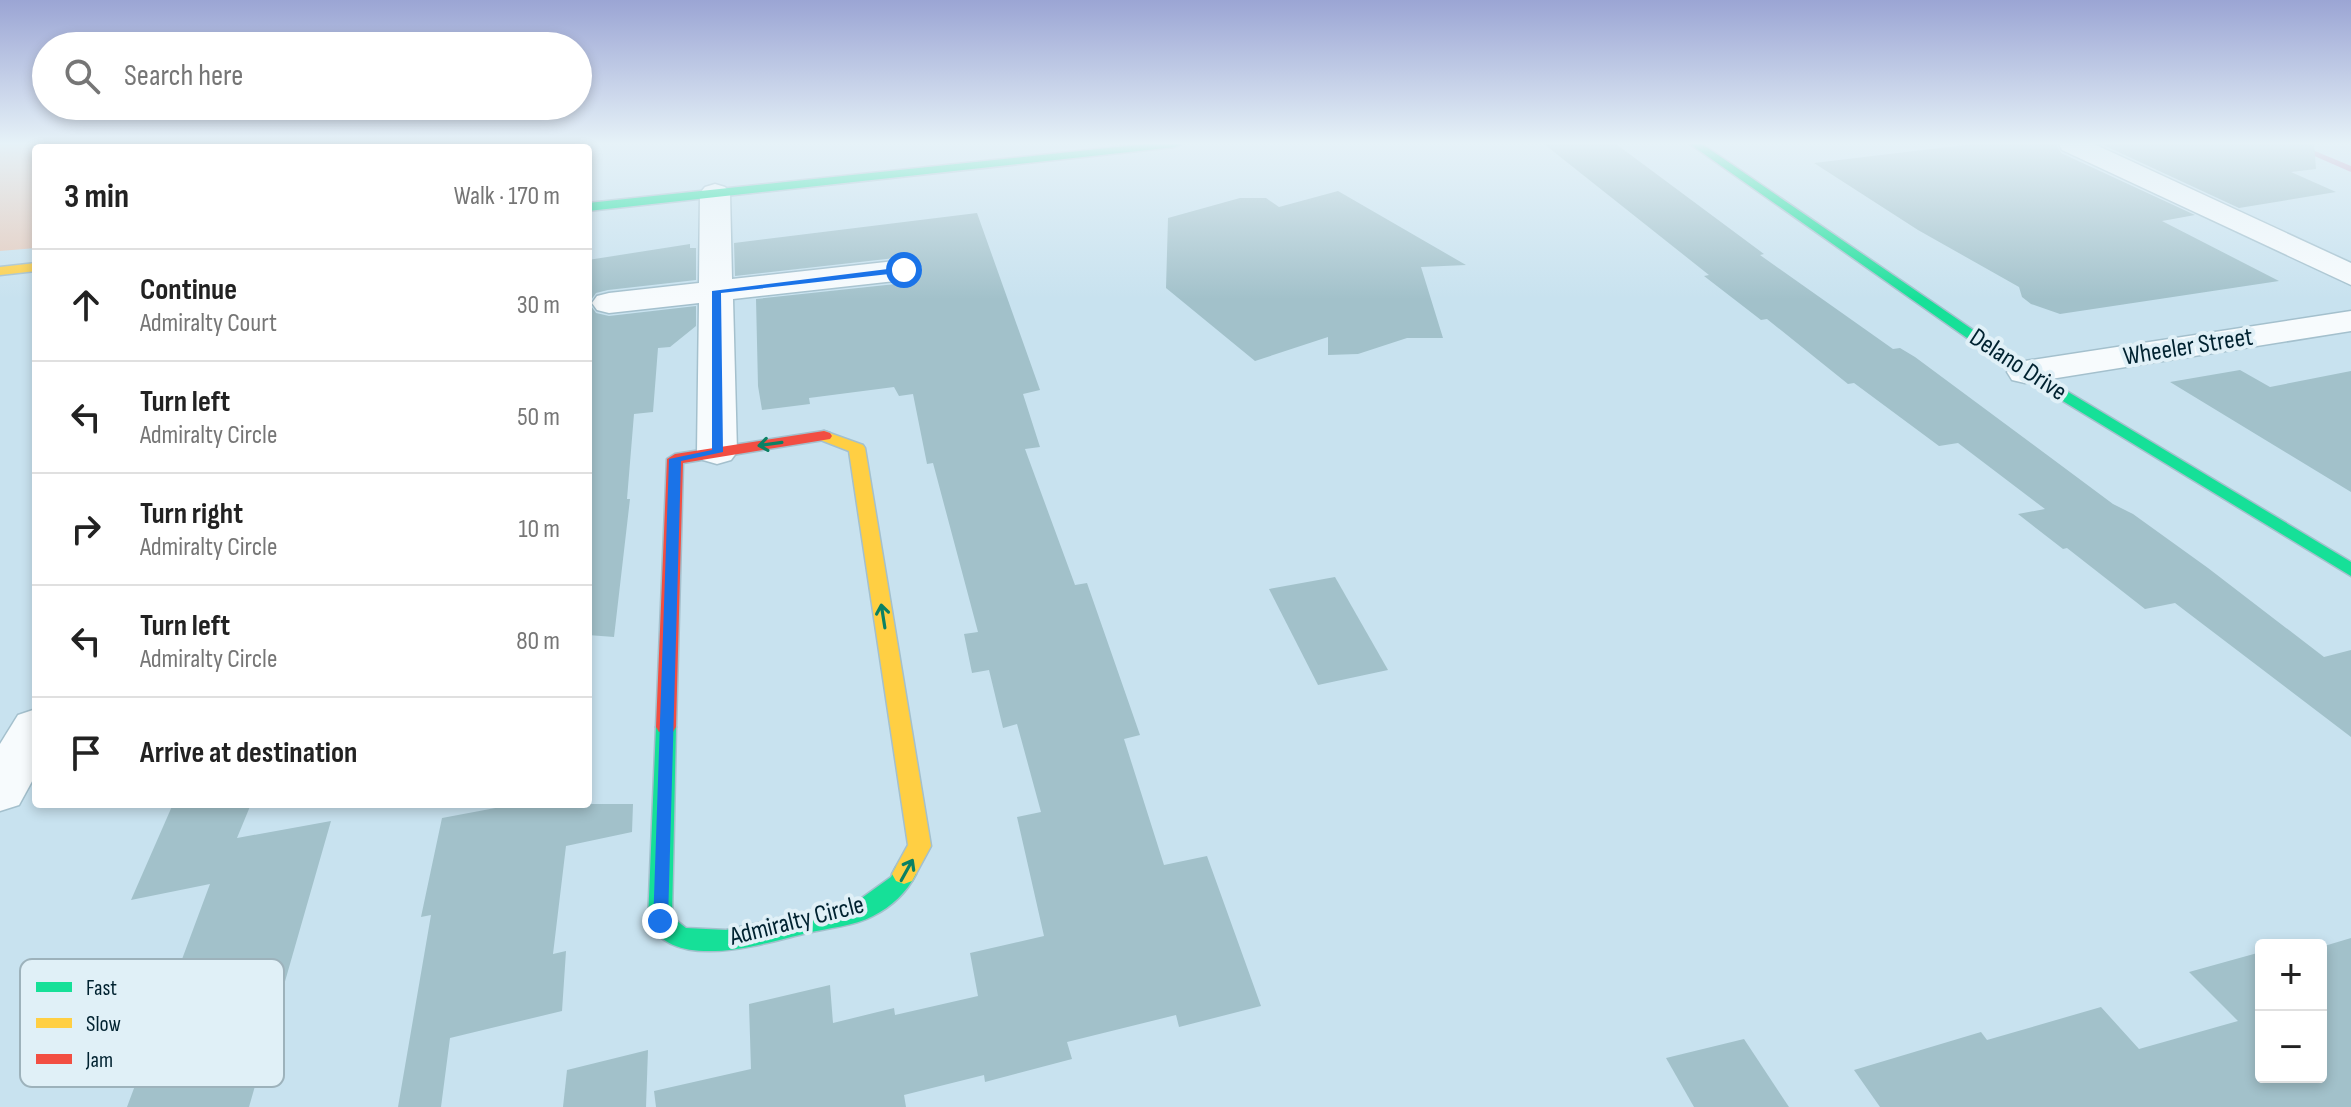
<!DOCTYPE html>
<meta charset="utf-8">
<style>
:root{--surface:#fff;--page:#f6f6f6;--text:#222;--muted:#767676;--line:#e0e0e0}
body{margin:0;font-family:"Sofia Sans Condensed",sans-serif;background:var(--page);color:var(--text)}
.controls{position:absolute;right:24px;bottom:24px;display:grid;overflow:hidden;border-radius:8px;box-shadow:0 4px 12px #0003}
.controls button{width:72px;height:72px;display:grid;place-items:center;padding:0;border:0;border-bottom:2px solid var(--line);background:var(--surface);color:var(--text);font:40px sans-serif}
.stop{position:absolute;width:24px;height:24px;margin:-18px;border:6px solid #1a73e8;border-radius:50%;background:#fff}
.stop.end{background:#1a73e8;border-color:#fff;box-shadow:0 2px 8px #0008}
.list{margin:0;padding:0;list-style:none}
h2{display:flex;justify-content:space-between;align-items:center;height:104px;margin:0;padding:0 32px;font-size:34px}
h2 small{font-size:26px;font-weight:400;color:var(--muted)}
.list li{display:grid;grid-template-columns:52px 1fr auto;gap:24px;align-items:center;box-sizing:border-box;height:112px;padding:0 32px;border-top:2px solid var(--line)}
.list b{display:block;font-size:30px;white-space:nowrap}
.list p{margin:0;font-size:26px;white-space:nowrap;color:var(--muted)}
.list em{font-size:26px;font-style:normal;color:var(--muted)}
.icon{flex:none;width:44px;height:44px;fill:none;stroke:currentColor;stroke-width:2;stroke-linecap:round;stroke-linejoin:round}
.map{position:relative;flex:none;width:2351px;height:1107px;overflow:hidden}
.search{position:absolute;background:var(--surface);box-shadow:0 4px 12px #0003;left:32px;top:32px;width:560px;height:88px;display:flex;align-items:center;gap:20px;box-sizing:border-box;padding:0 28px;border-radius:44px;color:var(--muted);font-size:30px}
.panel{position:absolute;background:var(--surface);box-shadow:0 4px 12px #0003;left:32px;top:144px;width:560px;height:664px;border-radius:8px}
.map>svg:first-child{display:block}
</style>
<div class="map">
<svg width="2351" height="1107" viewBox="0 0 2351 1107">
<rect width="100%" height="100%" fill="#c8e2ef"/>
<path fill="#e5c9ba" d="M0 144H533L532 148H36V248L0 251Z"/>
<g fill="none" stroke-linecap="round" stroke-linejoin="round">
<path fill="#c98fb6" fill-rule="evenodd" d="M2287 144H2298L2351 166V172Z"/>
</g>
<g fill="#a2c1ca">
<path d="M1544 144H1616L1764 254 1760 255 1893 349 1900 348 1915 357 2113 504 2133 514 2208 568 2324 657 2351 650V737L2175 603 2145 609 2067 548 2063 549 2018 514 2045 509 1958 443 1939 446 1854 383 1848 384 1767 319 1761 320 1704 276 1709 275Z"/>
<path d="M1973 144H2056L2061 153 2195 215 2162 221 2279 281 2060 314 2031 304 2022 297 2019 287 1918 230 1814 163Z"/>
<path d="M2101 144H2314L2316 169 2291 172 2336 192 2239 208Z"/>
<path d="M1338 191 1466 265 1421 267 1443 338H1407L1358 354 1328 355V337L1255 361 1166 288 1168 218 1240 198H1266L1279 207Z"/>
<path d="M977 213 1040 390 1023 394 1040 447 1025 449 1075 585 1087 583 1140 735 1124 739 1164 865 1207 856 1261 1006 1179 1027 1176 1015 1067 1042 1072 1059 985 1082 984 1075 904 1095 906 1107H656L654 1091 751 1069 749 1004 830 985 833 1023 894 1008 895 1015 978 996 970 953 1044 936 1017 817 1041 812 1017 724 1003 728 989 670 972 673 964 634 978 632 933 463 927 464 913 394 899 396 894 387 809 398 810 404 762 410 758 386 756 299 905 283 917 279 922 268 916 260 904 257 735 276 734 243Z"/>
<path d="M690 244V248H696V280L608 290 596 293 589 303 596 313 609 316 696 306V326L670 347 658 348 653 412 634 414 627 499H630L614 637 588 635V260Z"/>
<path d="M2240 370 2270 387 2351 371V492L2170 382Z"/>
<path d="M1335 577 1388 670 1318 685 1269 589Z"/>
<path d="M173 804H251L237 838 331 821 249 1107H127L210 884 131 900Z"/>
<path d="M516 804H633L632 832 566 846 553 954 566 951 562 1011 450 1038 441 1107H398L431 915 421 917 442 818Z"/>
<path d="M2351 938V1107H1880L1854 1070 1981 1032 1987 1040 2101 1007 2139 1049 2238 1021 2189 972 2261 952V1077H2321V947Z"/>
<path d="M1744 1039 1789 1107H1694L1666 1058Z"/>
<path d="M648 1050 646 1107H563L567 1070Z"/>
</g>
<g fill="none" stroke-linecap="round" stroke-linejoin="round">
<g stroke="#a4c0cd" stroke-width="3">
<g id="street">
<path d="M545 144H571V148H543Z"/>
<path d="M2059 144H2094L2351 263V285L2062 150Z"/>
<path d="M715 184 725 187 730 193 732 279 904 260 915 263 920 270 915 277 904 280 733 299 737 452 731 460 717 464 703 460 697 452 699 303 609 313 597 310 592 303 597 296 609 293 699 283 700 193 705 187Z"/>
<path d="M2351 311V331L2025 383 2012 380 2007 372 2012 364 2025 361Z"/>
<path d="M36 709V774L19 805 0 811V744L18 715Z"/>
</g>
</g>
<g stroke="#a4c0cd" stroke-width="3">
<g id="fast">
<path d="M1145 144H1181L1175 147 588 211V203Z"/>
<path d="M1690 144H1702L2030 369 2351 562V576L2020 375Z"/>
<path d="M666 719 673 722 676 727 672 917 686 928 726 930 859 900 891 877 896 867 904 864 912 867 916 874C907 892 891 907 873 916 854 926 828 928 807 933 764 943 674 974 648 921L656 727 659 722Z"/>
</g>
</g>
<g stroke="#a4c0cd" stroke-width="3">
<g id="slow">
<path d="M36 263V271L0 275V267Z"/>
<path d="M824 431 863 445 865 448 931 846 912 881 904 884 896 881 892 874 908 845 849 451 818 439 816 436 818 433Z"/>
</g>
</g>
<g stroke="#a4c0cd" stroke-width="3">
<path id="jam" d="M824 431 830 433 832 436 830 439 683 463 676 727 673 732H659L656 727 667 459 675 454Z"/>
</g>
<use href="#street" fill="#f7fbfd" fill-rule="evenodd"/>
<use href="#fast" fill="#16e098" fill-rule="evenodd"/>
<use href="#slow" fill="#ffcf43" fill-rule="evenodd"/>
<use href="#jam" fill="#f24e42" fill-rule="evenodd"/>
</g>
<defs><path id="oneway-shaft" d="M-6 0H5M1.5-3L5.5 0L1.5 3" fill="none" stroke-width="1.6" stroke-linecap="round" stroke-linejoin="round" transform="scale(2)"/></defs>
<g stroke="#0b8164">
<use href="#oneway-shaft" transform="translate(770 444) rotate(172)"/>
<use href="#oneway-shaft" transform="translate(883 616) rotate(-99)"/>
<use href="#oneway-shaft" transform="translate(907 870) rotate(-61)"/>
</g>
<linearGradient id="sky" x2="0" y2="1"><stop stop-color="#9ba5d4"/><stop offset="0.48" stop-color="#e6f2f8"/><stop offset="1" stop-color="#e6f2f8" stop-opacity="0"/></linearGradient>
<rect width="2351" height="299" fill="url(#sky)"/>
<path fill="#1a73e8" d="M904 267 907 272 721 293 723 452 681 461 668 921 660 928 653 926 669 459 712 450V291Z"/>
<g text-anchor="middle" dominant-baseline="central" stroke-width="8" stroke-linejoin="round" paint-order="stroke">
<g font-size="26" fill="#002230" stroke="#e0f0f7">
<text transform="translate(2188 347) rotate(-9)">Wheeler Street</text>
<text transform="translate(2018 365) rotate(33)">Delano Drive</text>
<text transform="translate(797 921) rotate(-14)">Admiralty Circle</text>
</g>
</g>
<rect x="20" y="959" width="264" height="128" rx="12" fill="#e0f0f7" stroke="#9db2bb" stroke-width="2"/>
<rect x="36" y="982" width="36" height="10" fill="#16e098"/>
<rect x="36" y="1018" width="36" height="10" fill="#ffcf43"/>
<rect x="36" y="1054" width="36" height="10" fill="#f24e42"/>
<g font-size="22" fill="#002230">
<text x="86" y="995">Fast</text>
<text x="86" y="1031">Slow</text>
<text x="86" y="1067">Jam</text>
</g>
</svg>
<div class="controls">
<button>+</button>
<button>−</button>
</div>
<div class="stop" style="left:904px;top:270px"></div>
<div class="stop end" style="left:660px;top:921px"></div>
<div class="search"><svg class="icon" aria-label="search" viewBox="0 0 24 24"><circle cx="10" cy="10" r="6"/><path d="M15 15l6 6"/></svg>Search here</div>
<section class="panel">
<h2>3 min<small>Walk · 170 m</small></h2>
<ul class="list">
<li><svg class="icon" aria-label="ahead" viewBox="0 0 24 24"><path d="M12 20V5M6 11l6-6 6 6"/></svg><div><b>Continue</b><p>Admiralty Court</p></div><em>30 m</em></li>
<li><svg class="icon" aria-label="left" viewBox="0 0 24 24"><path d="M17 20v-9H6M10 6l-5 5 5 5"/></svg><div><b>Turn left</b><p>Admiralty Circle</p></div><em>50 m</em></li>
<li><svg class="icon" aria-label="right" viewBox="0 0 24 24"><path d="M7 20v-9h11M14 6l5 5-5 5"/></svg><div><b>Turn right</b><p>Admiralty Circle</p></div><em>10 m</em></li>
<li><svg class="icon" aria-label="left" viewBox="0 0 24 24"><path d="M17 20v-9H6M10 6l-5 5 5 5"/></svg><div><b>Turn left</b><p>Admiralty Circle</p></div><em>80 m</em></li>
<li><svg class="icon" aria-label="arrive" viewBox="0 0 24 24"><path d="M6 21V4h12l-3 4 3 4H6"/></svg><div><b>Arrive at destination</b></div></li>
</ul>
</section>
</div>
